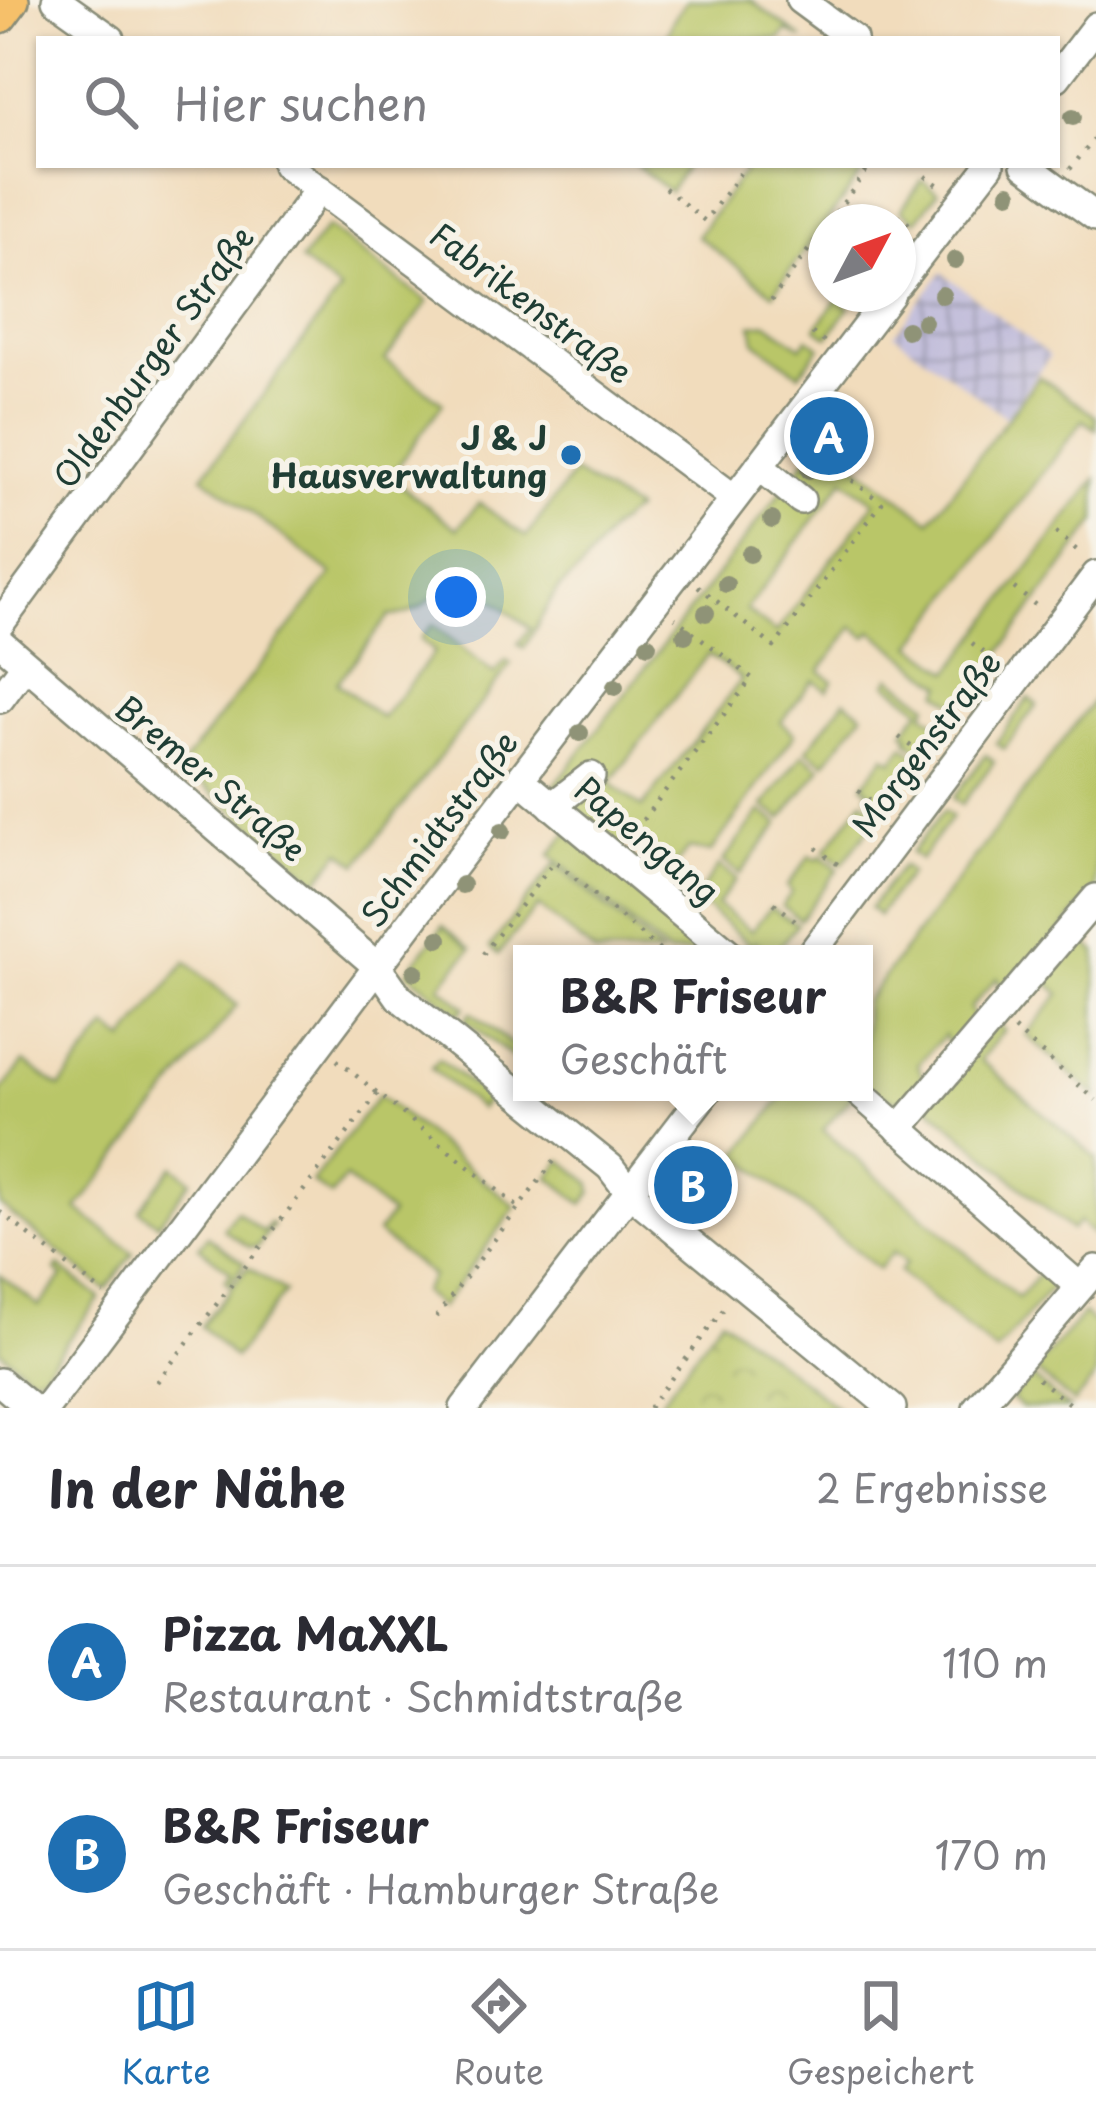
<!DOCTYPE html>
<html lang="de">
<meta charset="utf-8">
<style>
:root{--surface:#fff;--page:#f2f2f3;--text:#2b2b33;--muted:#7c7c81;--line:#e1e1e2;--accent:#1f6fb2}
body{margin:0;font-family:"Playpen Sans",sans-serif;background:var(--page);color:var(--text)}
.compass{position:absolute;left:808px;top:204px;width:108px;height:108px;border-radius:50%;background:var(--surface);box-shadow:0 3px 9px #0004;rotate:49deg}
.you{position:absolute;left:456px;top:597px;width:42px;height:42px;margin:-30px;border:9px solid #fff;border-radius:50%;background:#1a73e8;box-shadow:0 0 0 18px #1a73e833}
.badge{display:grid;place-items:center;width:78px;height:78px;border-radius:50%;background:var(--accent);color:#fff;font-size:39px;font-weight:700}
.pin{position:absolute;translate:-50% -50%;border:6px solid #fff;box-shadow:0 3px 12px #0006}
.popup{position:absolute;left:513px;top:945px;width:360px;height:156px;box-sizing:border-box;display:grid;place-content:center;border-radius:0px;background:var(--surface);filter:drop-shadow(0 3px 9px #0005);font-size:39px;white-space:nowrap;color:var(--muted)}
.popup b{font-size:45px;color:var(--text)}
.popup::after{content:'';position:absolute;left:50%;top:100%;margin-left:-24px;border:24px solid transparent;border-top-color:var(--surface)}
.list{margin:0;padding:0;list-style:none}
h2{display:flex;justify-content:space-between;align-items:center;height:156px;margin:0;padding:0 48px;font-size:51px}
h2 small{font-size:39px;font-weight:400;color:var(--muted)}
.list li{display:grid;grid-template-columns:78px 1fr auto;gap:36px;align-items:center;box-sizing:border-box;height:192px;padding:0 48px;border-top:3px solid var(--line)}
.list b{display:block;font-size:45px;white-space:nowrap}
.list p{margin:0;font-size:39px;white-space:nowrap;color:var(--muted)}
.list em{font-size:39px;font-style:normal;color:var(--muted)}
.icon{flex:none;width:66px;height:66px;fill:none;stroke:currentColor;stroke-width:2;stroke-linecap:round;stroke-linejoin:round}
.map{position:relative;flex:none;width:1096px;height:1408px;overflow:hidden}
.search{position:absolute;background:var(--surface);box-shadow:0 3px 9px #0004;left:36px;right:36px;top:36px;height:132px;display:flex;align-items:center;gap:30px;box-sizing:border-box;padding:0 42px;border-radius:0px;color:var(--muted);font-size:45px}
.sheet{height:540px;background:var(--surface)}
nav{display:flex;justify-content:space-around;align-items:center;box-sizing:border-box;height:168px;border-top:3px solid var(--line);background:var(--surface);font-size:33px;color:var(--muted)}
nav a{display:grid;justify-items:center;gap:6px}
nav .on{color:var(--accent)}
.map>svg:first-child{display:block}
</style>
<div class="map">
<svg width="1096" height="1408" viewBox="0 0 1096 1408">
<defs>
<pattern id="industrial-grid" width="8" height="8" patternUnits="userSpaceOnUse" patternTransform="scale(3)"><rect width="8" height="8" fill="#c4c0db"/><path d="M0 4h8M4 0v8" fill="none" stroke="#9f9db2"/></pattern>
<pattern id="park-crowns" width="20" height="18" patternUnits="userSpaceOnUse" patternTransform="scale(3)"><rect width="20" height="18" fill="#b9c668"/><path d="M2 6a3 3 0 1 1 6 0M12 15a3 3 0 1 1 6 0" fill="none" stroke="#96a256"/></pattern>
</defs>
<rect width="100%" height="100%" fill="#f7f3e8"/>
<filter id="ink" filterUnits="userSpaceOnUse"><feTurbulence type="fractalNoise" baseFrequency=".00833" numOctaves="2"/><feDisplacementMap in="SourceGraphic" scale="24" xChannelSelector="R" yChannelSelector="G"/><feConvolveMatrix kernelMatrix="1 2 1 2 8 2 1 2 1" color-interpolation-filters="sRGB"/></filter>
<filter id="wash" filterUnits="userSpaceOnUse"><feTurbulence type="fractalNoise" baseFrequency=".004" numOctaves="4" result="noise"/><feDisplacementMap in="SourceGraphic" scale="48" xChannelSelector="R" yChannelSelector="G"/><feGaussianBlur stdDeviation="2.7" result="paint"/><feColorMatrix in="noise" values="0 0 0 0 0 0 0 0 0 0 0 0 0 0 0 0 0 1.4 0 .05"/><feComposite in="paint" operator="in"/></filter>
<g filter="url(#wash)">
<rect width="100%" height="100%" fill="#f1dcbc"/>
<path fill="url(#industrial-grid)" d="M942 272 1050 356 1006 417 894 334Z"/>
<g fill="#b9c668" stroke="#6c824e" stroke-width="3" fill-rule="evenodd">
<path d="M687 0H750L803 39 786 31 780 39H666L673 20Z"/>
<path d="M636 165H687L669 191Z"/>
<path d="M749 165H868L773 294 697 236Z"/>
<path d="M922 180 938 192 916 221 901 210Z"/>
<path d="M327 227 428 302 385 360 443 403 390 477 457 529 479 503 526 537 574 473 635 510 612 528 580 570 557 590 524 648 518 644 530 628 457 572C437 594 421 616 389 616L337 683 382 718 435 652 420 639 433 624 494 674 506 660 511 664 358 864 341 851 317 881 181 766 332 574 203 476 340 291 301 261Z"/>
<path d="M837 299 849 308 828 337 816 328Z"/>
<path d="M767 323 801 347 808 338 820 347 799 374 755 341 752 325Z"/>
<path d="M1039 376 1096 417V429L1083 420 913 645 950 672 1096 479V521L960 708 939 692 943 685 872 631 867 637 853 627 820 671 833 681 827 690 813 680 781 722 795 734 711 852 689 848 675 866 634 833 618 851 548 794 822 439 930 521ZM844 479 875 502 776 633 746 610ZM708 654 742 679 642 808 610 783Z"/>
<path d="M891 677 928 705 924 713 940 725 946 718 950 721 925 754 907 740 909 736 904 732 921 709 887 683Z"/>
<path d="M1096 697V890L1006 997 997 978 970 1008 978 1026 953 1055 944 1035 918 1064 926 1087C913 1100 903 1106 886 1096L878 1103 864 1091 865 1002Z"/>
<path d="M1029 698 1037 705 1004 749 996 743Z"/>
<path d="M845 700 863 714 825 763 807 750Z"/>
<path d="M904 746 921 758 884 808 867 794 870 790 863 785 885 756 893 761Z"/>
<path d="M803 754 821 768 782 819 764 806Z"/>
<path d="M986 755 994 762 961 805 953 798Z"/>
<path d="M863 800 880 814 842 864 825 851Z"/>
<path d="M761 811 779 824 740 874 723 861Z"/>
<path d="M944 811 952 817 920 860 911 853Z"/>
<path d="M567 833 714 954 701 951 668 954 550 855Z"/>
<path d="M810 856 817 860 821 856 838 869 800 920 782 906 792 892 787 886Z"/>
<path d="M555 864 661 954H596L538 906 498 954 490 947Z"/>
<path d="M719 866 736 879 717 905 751 931 770 908 797 924 774 954H768L756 941 741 954 749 944 706 907 689 914 690 904Z"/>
<path d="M902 866 910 873 878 915 870 908Z"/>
<path d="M1096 906V921L1081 939 1096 952V1096L1026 1035 1060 994 1038 974Z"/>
<path d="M443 926 471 949 440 986 465 1007 459 1014 407 972Z"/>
<path d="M186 962 237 1005 77 1209 133 1253 106 1290 0 1205V1088L3 1089 24 1062 60 1088 107 1027 125 1041Z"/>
<path d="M471 1012 522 1053 521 1064 465 1020Z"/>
<path d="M997 1023 1004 1030 980 1060 1096 1158 1095 1236 1079 1222 1071 1230 927 1104Z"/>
<path d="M439 1059 488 1099 480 1109 431 1068Z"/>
<path d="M786 1092H850L853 1095 823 1130 1018 1298 1043 1270 1056 1282 996 1352 899 1272 906 1263 893 1252 878 1269 738 1155Z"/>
<path d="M379 1095 516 1207 440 1308 422 1292 432 1276 377 1233 391 1214 345 1178 331 1196 312 1182Z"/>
<path d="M562 1160 591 1183 592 1192 583 1204 549 1177Z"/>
<path d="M173 1166 191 1180 158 1224 139 1210Z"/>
<path d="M236 1211 263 1232 270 1223 273 1225 257 1247H249L223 1229Z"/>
<path d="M208 1236 244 1263 229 1285 225 1281 231 1272 199 1247Z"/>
<path d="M59 1266 100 1298 42 1374 29 1375 0 1351V1275L39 1306 63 1277 56 1271Z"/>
<path d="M248 1267 285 1292 234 1358 201 1326Z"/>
<path d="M1083 1314 1096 1325V1376L1074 1403 1034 1370Z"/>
<path d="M1030 1376 1069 1408H1022L1011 1399Z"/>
</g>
<path fill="url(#park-crowns)" stroke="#6c824e" stroke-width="3" d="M721 1318 838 1408H656Z"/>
</g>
<g filter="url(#ink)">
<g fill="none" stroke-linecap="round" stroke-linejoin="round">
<g stroke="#888c78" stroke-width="32">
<g id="minor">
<path d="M56 0 111 39"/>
<path d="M800 0 853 39"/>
<path d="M1057 77 1096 26"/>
<path d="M286 165 734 498"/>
<path d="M1025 165 1096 217"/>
<path d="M898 284 990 165"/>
<path d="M759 466 801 500"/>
<path d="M0 624 319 189"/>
<path d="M0 642 378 967 399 997 610 1167 629 1192 892 1408"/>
<path d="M0 699 25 665"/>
<path d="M520 779 730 954"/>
<path d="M552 806 591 776"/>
<path d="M811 954 1096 575"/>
<path d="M858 1092 1080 1287"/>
<path d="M899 1129 1096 898"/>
<path d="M0 1382 31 1408"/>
<path d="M46 1408 423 906 891 294"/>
<path d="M464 1408 706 1092"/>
<path d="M977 1408 1096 1269"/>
</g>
</g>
<g stroke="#888c78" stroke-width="38">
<path id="major" d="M0 16 12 0"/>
</g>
<g stroke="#888c78" stroke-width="4.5" stroke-dasharray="3 9" stroke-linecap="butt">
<path d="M1070 169 1096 137"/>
<path d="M925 176 940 186"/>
<path d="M665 188 705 221 746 165"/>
<path d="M897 215 912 226"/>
<path d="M829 222 871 165"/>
<path d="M841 294 855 304"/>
<path d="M771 301 826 226"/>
<path d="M812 333 825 342"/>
<path d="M1056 532 1080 553"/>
<path d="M698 586 774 647 882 503 807 446"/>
<path d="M1014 588 1038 607"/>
<path d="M972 643 996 662"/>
<path d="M899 737 926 758"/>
<path d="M858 791 886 813"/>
<path d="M628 839 752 678 675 618"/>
<path d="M816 848 844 869"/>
<path d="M774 903 801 925"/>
<path d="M483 954 555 861 664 954"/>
<path d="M1014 1029 1096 1100"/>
<path d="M337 1060 518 1207"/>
<path d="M0 1212 104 1294"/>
<path d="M436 1317 557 1157"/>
<path d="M1038 1379 1072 1406"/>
<path d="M157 1382 379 1092"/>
<path d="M649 1408 726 1306"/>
</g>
<use href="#minor" stroke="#fff" stroke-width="27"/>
<use href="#major" stroke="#f6c06b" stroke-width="33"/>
</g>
<g fill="#8f9377">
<circle cx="1073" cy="117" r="9"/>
<circle cx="1009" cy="193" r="9"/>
<circle cx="955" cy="260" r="9"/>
<circle cx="942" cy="295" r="9"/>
<circle cx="924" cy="322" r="9"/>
<circle cx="907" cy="330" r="9"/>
<circle cx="822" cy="417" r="9"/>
<circle cx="809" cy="470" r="9"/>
<circle cx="772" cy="520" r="9"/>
<circle cx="750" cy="554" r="9"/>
<circle cx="726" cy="584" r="9"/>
<circle cx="706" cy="613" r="9"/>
<circle cx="685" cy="635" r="9"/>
<circle cx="648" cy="645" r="9"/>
<circle cx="615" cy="687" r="9"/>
<circle cx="580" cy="733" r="9"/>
<circle cx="502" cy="831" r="9"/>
<circle cx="462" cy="885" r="9"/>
<circle cx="439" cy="939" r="9"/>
<circle cx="415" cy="972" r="9"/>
</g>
</g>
<circle fill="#1f6fb2" stroke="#f7f3e8" stroke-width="4.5" cx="571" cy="455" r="12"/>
<g text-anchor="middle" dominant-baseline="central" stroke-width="10" stroke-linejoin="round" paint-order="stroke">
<g font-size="33" fill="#1f3d34" stroke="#f7f3e8">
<text transform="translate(532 302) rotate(37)">Fabrikenstraße</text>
<text transform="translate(152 356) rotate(-54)">Oldenburger Straße</text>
<text transform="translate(925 743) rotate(-53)">Morgenstraße</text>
<text transform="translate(212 777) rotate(40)">Bremer Straße</text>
<text transform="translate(438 828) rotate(-53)">Schmidtstraße</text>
<text transform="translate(648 839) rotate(40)">Papengang</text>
</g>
<g font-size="33" font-weight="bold" fill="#1f3d34" stroke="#f7f3e8" text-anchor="end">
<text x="547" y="436">J &amp; J<tspan x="547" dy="38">Hausverwaltung</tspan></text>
</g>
</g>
</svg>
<svg class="compass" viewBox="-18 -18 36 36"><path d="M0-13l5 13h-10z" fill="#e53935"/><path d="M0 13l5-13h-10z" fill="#7c7c81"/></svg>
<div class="you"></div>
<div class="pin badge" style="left:829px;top:436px">A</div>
<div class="pin badge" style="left:693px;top:1185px">B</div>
<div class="popup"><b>B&amp;R Friseur</b>Geschäft</div>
<div class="search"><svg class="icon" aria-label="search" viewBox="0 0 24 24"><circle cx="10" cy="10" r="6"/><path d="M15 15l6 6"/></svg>Hier suchen</div>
</div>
<section class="sheet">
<h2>In der Nähe<small>2 Ergebnisse</small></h2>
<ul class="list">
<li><span class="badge">A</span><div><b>Pizza MaXXL</b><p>Restaurant · Schmidtstraße</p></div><em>110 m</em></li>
<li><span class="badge">B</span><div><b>B&amp;R Friseur</b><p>Geschäft · Hamburger Straße</p></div><em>170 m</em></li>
</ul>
</section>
<nav>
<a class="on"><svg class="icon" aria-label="map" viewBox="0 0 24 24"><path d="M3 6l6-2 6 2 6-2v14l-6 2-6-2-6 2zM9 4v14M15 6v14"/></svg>Karte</a>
<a><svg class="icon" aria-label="directions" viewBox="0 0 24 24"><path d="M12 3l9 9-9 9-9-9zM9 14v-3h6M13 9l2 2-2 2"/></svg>Route</a>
<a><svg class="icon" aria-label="saved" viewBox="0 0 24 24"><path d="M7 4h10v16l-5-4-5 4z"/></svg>Gespeichert</a>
</nav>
